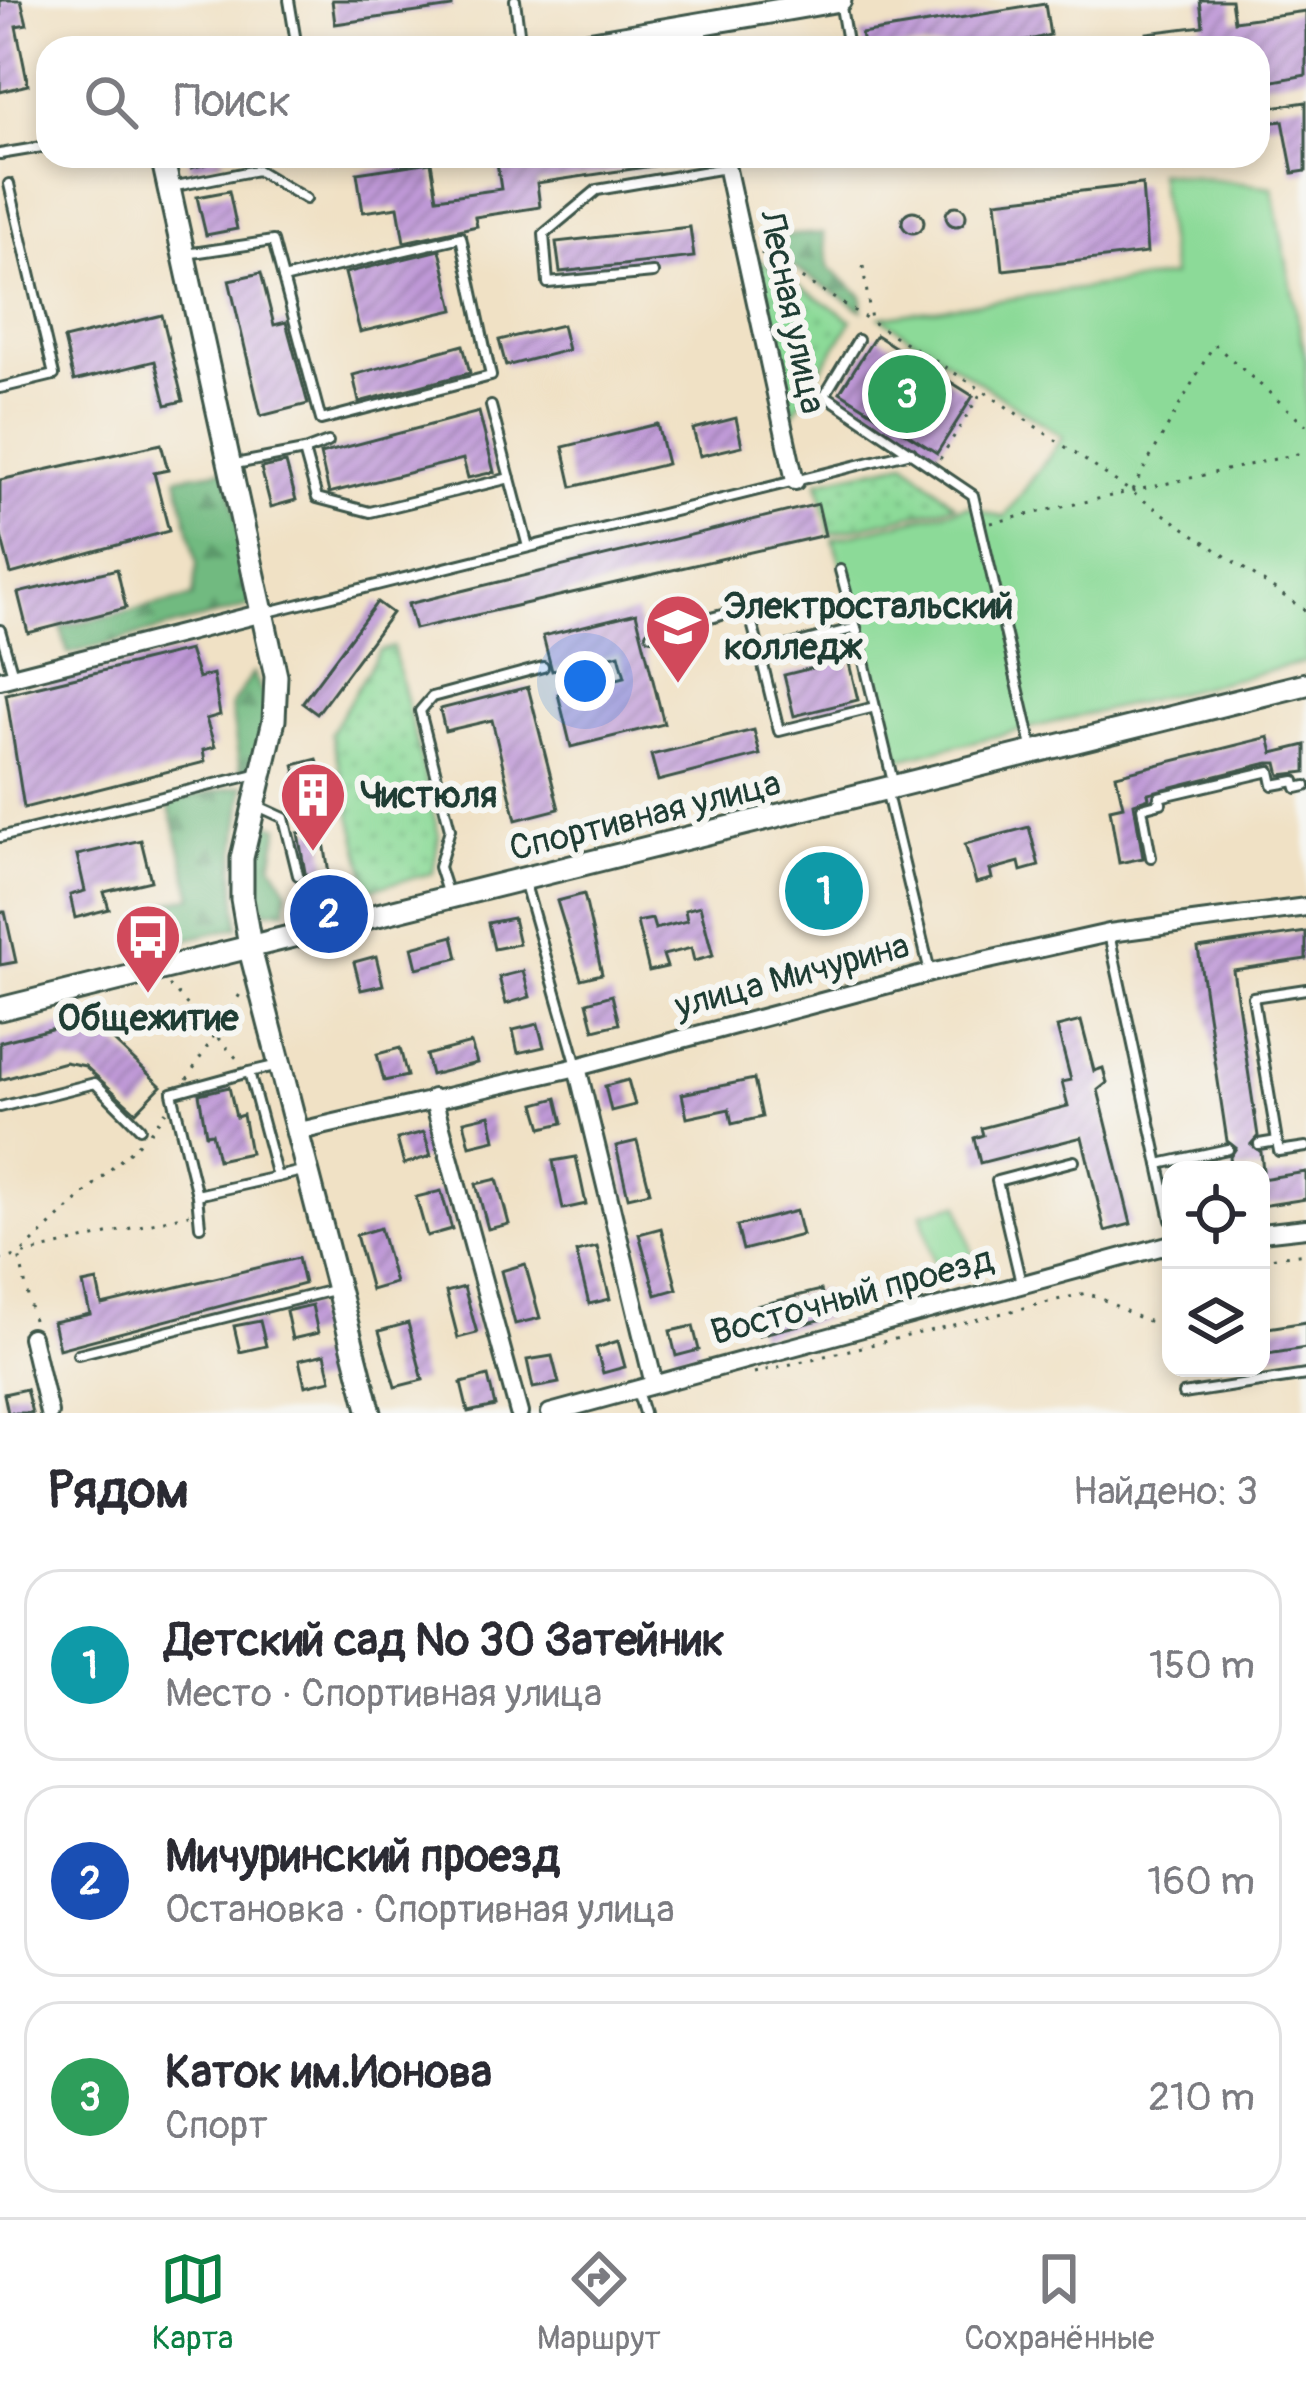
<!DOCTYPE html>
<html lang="ru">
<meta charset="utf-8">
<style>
:root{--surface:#fff;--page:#f2f2f3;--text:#2b2b33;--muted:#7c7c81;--line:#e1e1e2;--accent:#0b8043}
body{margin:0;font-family:Pangolin,sans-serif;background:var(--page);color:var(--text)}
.controls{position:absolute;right:36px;bottom:36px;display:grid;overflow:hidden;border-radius:24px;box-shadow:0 6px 18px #0003}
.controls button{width:108px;height:108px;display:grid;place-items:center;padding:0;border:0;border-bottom:3px solid var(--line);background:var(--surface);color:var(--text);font:60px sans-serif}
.you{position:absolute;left:585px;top:681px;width:42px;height:42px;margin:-30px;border:9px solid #fff;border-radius:50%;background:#1a73e8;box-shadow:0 0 0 18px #1a73e833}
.badge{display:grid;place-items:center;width:78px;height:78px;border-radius:50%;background:var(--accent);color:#fff;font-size:39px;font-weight:700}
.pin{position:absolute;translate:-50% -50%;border:6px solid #fff;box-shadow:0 3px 12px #0006}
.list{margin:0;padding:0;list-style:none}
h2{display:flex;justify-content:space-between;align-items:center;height:156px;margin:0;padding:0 48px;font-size:51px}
h2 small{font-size:39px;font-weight:400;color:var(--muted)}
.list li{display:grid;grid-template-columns:78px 1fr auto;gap:36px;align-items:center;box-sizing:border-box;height:192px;margin:0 24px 24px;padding:0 24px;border:3px solid var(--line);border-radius:36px}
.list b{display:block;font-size:45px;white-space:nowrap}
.list p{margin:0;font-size:39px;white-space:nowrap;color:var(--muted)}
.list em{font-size:39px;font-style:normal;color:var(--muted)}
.icon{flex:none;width:66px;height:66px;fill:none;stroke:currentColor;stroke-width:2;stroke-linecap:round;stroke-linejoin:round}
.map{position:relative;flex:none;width:1306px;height:1413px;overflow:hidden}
.search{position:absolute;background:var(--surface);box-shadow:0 6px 18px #0003;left:36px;right:36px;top:36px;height:132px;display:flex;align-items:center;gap:30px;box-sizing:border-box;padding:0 42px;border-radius:36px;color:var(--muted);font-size:45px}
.sheet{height:804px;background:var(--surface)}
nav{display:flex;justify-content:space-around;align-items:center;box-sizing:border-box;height:168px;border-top:3px solid var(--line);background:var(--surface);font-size:33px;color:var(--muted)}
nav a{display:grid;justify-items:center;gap:6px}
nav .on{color:var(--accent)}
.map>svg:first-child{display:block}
</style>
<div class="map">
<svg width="1306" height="1413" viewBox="0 0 1306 1413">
<defs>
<pattern id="grass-dots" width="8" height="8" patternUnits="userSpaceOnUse" patternTransform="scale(3)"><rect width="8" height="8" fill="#8cda98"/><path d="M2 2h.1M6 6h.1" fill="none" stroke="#78bc84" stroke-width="1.8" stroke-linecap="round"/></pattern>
<pattern id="forest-firs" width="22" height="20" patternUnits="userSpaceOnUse" patternTransform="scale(3)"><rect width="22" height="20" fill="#71ba80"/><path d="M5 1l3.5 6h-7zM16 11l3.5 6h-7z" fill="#5c986a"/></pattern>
<pattern id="building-hatch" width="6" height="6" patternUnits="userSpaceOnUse" patternTransform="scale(3)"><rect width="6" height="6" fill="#bf99d7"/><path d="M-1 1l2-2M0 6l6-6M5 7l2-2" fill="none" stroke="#9b7eaf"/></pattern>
</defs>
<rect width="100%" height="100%" fill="#f6f6f2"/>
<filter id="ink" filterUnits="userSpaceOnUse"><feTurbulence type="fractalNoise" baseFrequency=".00833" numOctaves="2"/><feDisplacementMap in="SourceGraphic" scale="24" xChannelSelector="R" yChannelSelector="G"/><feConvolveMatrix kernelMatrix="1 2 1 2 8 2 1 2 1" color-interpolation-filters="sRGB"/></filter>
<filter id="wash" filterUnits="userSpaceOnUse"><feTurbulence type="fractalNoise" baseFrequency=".004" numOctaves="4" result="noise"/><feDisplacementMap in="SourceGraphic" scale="48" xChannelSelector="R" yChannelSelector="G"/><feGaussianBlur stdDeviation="2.7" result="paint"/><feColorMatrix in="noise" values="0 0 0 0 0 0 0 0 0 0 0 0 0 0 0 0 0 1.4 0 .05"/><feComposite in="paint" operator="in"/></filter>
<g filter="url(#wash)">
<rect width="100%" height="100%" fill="#f0e1c5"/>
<g fill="url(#grass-dots)" stroke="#568c66" stroke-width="3">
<path d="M756 258 852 320 793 415Z"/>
<path d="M906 462 955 505 830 534 818 481Z"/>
<path d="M393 647 439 836 433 873 369 889 331 733 379 651Z"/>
</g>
<g fill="url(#forest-firs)" stroke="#487c5a" stroke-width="3">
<path d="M823 233 829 268 862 296V310L771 253 770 237Z"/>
<path d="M226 470 255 605 68 654 61 627 193 597 197 563 177 477Z"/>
<path d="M253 673 269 707 257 767 240 771 231 706Z"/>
<path d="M244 785 234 870 238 927 149 948 156 906 193 896 168 802Z"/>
<path d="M262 821 279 827 272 864 287 889 285 910 264 911 250 868Z"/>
</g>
<g fill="#8cda98" stroke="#568c66" stroke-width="3">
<path d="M1158 172 1272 187 1306 361V662L900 759 833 539 969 506 1004 518 1063 437 880 317 1172 276Z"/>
<path d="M959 1204 974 1260 935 1268 922 1213Z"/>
</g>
<g id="blocks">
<g fill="url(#building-hatch)">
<path d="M0 0H21L27 24 16 26 28 85 0 92Z"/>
<path d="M332 0H452V7L335 24Z"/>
<path d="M1200 0H1231L1234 21 1306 11V75L1258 84V48H1149L1147 33 1203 26Z"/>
<path d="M1045 4 1050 35 996 48H864L861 34Z"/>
<path d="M1306 102V171L1293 173 1283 121 1258 124V109Z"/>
<path d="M188 156H223V160L191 168Z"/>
<path d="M496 156H672L673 163 537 183 540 207 475 217 477 226 404 242 398 207 363 212 357 173 431 162 437 198 501 189Z"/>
<path d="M1142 184 1147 253 1003 270 996 201Z"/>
<path d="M229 191 237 229 206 235 197 197Z"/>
<circle cx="956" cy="216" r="10"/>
<circle cx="913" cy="222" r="11"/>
<path d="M690 227 694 257 560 272 556 242Z"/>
<path d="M440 250 454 310 360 332 345 273Z"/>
<path d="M261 273 274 325 286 322 308 404 261 416 229 280Z"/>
<path d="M162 315 183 401 166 405 155 361 74 381 64 339Z"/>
<path d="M562 325 568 350 506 366 499 340Z"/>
<path d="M876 335 973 396 937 453 840 392Z"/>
<path d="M463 345 470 373 359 402 353 375Z"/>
<path d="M479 412 494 472 468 478 463 459 329 493 320 454Z"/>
<path d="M736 418 742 446 700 456 693 429Z"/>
<path d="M657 424 667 464 572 487 563 447Z"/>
<path d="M161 444 168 470 154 473 169 531 11 574 0 532V480Z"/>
<path d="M286 463 296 500 271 507 261 468Z"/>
<path d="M818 504 825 535 415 629 408 604Z"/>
<path d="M117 569 126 608 28 633 18 593Z"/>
<path d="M377 602 392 613 317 714 302 703Z"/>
<path d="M636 613 664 724 571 747 558 694 625 677 619 654 552 671 543 636Z"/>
<path d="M189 650 198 678 213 674 220 715 206 719 215 747 203 750 205 762 24 808 6 694Z"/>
<path d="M848 659 858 700 794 716 784 675Z"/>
<path d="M528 687 559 809 516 820 492 720 445 731 440 709Z"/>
<path d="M754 730 760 755 658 781 651 755Z"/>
<path d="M1269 737 1273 753 1306 745V772L1280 775 1277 763H1268L1148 793 1149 798 1134 803 1143 858 1119 863 1110 809 1123 806 1116 775Z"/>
<path d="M317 759 325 793 302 798 294 765Z"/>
<path d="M1029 827 1039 866 1021 871 1019 862 990 870 992 879 976 883 965 844Z"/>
<path d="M322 829 329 874 306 878 298 833Z"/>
<path d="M141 840 151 881 104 892 109 909 75 918 70 895 85 891 77 855Z"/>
<path d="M847 869 855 901 802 914 794 881Z"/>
<path d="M584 894 602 974 581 979 557 901Z"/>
<path d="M700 906 713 956 694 961 691 948 663 955 667 967 649 971 637 922 652 919 655 929 687 921 685 910Z"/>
<path d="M0 912H5L16 962 0 965Z"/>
<path d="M513 918 519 944 494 949 488 923Z"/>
<path d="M1306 932V959L1233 970 1258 1136 1251 1144 1261 1152 1263 1170H1232L1230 1157 1236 1148 1227 1141 1198 948Z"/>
<path d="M453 936 458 958 417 968 412 947Z"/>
<path d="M376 956 383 985 361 990 354 962Z"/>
<path d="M523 971 530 997 506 1004 499 977Z"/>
<path d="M612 995 619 1024 594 1030 587 1002Z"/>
<path d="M1081 1021 1094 1071 1103 1068 1107 1083 1098 1090 1131 1224 1105 1231 1082 1137 980 1163 974 1138 983 1135 981 1128 1068 1106 1062 1082 1071 1080 1057 1027Z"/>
<path d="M78 1022 97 1025 161 1086 136 1112 85 1066 65 1062 0 1080V1042Z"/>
<path d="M538 1024 544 1047 518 1053 513 1030Z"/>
<path d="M471 1043 477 1063 431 1075 426 1055Z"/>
<path d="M400 1048 407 1076 384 1081 377 1054Z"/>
<path d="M754 1079 762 1117 732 1124 729 1109 687 1118 682 1094Z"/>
<path d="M628 1080 635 1105 611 1111 605 1086Z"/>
<path d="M229 1087 236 1117 243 1115 250 1153 218 1160 212 1133 206 1134 199 1094Z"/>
<path d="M557 1098 563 1123 542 1128 535 1104Z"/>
<path d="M490 1115 495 1140 470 1146 464 1121Z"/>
<path d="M424 1132 431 1156 404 1164 397 1139Z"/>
<path d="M637 1141 650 1192 628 1197 616 1146Z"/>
<path d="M576 1157 586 1204 563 1209 553 1161Z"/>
<path d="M1306 1172V1199L1261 1206V1179Z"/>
<path d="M497 1179 509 1224 488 1229 476 1184Z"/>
<path d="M441 1191 452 1229 427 1236 416 1197Z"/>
<path d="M796 1211 802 1235 743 1250 737 1226Z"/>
<path d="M380 1228 395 1283 371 1290 356 1235Z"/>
<path d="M661 1228 677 1289 656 1295 639 1234Z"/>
<path d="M597 1247 610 1299 589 1304 576 1252Z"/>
<path d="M298 1258 304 1284 59 1349 53 1322 90 1314 83 1284 97 1281 102 1305Z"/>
<path d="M525 1264 540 1318 515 1324 501 1271Z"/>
<path d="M464 1287 477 1333 458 1338 446 1292Z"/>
<path d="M821 1290 828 1318 759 1335 752 1307Z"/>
<path d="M312 1305 318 1333 292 1339 286 1311Z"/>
<path d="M260 1321 266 1346 240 1352 234 1326Z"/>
<path d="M1306 1322V1348L1261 1355V1329Z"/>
<path d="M408 1323 423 1380 395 1387 379 1331Z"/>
<path d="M693 1326 699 1350 676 1356 670 1331Z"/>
<path d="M618 1341 625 1367 603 1373 596 1348Z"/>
<path d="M325 1354 331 1380 305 1386 299 1360Z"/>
<path d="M552 1356 559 1383 533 1388 527 1360Z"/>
<path d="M488 1376 495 1406 468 1412 461 1383Z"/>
<path d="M26 1389 32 1413H8L4 1394Z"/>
</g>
</g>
</g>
<g filter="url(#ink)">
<use href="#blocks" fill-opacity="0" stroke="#3e564a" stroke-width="3"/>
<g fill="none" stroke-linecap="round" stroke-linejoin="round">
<g stroke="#3e564a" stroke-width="14">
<g id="service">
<path d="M289 0 297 48"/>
<path d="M515 0 521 48"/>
<path d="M840 1 848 48"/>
<path d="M0 154 48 146"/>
<path d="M171 187 257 170 306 199"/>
<path d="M186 254 273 241 321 420 491 376 461 237 283 279"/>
<path d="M653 273 548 283 544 234 597 190 725 168"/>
<path d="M858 340 825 395 973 495 1033 751"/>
<path d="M0 388 54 375 9 184"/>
<path d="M491 406 528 547"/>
<path d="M328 442 304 451 317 498 370 512 510 478"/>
<path d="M235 464 304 451"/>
<path d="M840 570 856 628"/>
<path d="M268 612 911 452"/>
<path d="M0 630 13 675"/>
<path d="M651 634 748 608 760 653"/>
<path d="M875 707 779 731 760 653 856 628 893 782"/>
<path d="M887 794 930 972"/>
<path d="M258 806 284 818 298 875"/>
<path d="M0 837 260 773"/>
<path d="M1151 857 1142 808 1161 803 1159 797 1270 771 1273 785 1295 781 1297 788 1306 786"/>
<path d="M525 884 577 1066"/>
<path d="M447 892 439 867 450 829 420 711 432 697 543 667"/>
<path d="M1109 934 1171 1220"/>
<path d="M279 1065 249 1072 277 1177 302 1171"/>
<path d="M249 1072 172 1093 197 1195 277 1177"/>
<path d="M0 1107 95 1083 140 1128"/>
<path d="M1277 1141 1279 1151 1306 1147"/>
<path d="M1259 1144 1277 1141 1253 997 1306 989"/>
<path d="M1159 1164 1228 1149"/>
<path d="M197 1195 200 1226"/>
<path d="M1021 1283 997 1181 1074 1161"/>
<path d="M78 1354 337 1289"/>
<path d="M637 1391 644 1413"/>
<path d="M1183 1394 1306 1375"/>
</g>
</g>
<g stroke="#3e564a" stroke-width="22">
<g id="minor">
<path d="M696 25 701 48"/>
<path d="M724 156 795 481"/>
<path d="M0 680 267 612"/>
<path d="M577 1067 654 1384"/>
<path d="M433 1098 519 1413"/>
<path d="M300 1131 577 1067 930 973 1109 933 1306 907"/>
<path d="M1261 1233 1306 1228"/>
<path d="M31 1337 49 1413"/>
<path d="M550 1413 1171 1244"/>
</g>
</g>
<g stroke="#3e564a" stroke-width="27">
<g id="tertiary">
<path d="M558 48 840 0"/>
<path d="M162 156 276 676 274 720 242 858V899L252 957 370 1413"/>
<path d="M0 1009 1306 684"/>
</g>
</g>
<g stroke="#3e564a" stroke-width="3" stroke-dasharray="3 9" stroke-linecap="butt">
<path d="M761 253 982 390 1306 611"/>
<path d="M863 266 871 320"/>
<path d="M940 459 982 391"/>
<path d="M1132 490 1214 344 1306 425"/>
<path d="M991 523 1306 452"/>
<path d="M169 985 240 1062"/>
<path d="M187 1079 242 991"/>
<path d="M150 1132 166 1111"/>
<path d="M1261 1259 1306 1253"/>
<path d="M0 1260 189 1214"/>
<path d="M33 1320 19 1255 143 1139"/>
<path d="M754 1373 1086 1293C1115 1302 1134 1320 1164 1325L1171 1314"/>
</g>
<use href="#service" stroke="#fff" stroke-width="8"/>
<use href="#minor" stroke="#fff" stroke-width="16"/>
<use href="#tertiary" stroke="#fff" stroke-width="21"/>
</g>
</g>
<defs>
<g id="university-pin" transform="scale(3.45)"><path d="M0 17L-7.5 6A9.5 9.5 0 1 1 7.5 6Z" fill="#d1495b" stroke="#f6f6f2"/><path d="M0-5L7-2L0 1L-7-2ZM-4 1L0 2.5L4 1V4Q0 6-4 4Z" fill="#fff"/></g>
<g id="building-pin" transform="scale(3.45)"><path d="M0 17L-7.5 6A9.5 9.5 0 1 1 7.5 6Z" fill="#d1495b" stroke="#f6f6f2"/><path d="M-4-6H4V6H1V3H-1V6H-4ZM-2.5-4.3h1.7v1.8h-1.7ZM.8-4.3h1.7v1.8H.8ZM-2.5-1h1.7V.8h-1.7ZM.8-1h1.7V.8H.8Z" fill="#fff"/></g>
<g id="bus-pin" transform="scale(3.45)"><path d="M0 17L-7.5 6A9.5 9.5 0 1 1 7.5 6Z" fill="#d1495b" stroke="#f6f6f2"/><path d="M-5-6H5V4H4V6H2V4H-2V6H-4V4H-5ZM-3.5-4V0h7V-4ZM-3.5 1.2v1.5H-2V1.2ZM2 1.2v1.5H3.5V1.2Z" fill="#fff"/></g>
</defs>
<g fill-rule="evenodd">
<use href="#university-pin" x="678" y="627"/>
<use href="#building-pin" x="313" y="795"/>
<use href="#bus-pin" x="148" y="937"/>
</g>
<g text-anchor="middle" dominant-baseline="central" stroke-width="12" stroke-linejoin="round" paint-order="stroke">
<g font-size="36" fill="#1f3d34" stroke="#f6f6f2">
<text transform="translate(792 312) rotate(78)">Лесная улица</text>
<text transform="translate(645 816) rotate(-14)">Спортивная улица</text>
<text transform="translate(792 976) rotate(-15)">улица Мичурина</text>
<text transform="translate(852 1296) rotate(-15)">Восточный проезд</text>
</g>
<g font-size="36" font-weight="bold" fill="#1f3d34" stroke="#f6f6f2" text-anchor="start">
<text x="724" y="606">Электростальский<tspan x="724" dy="41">колледж</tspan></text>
<text x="360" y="795">Чистюля</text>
<text x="148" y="1018" text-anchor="middle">Общежитие</text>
</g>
</g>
</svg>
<div class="controls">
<button><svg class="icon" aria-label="locate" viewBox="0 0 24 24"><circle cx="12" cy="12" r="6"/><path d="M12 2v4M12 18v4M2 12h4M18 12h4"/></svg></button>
<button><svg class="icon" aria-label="layers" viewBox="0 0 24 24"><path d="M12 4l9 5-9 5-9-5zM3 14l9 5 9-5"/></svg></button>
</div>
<div class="you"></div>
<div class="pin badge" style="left:824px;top:891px;background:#0f9aa8">1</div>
<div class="pin badge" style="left:329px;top:914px;background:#1a4fb4">2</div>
<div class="pin badge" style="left:907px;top:394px;background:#2e9e5b">3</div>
<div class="search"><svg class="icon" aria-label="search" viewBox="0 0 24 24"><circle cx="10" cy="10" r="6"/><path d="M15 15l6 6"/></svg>Поиск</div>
</div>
<section class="sheet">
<h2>Рядом<small>Найдено: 3</small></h2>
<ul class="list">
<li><span class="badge" style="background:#0f9aa8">1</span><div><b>Детский сад № 30 Затейник</b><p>Место · Спортивная улица</p></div><em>150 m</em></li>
<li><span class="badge" style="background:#1a4fb4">2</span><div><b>Мичуринский проезд</b><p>Остановка · Спортивная улица</p></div><em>160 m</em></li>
<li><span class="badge" style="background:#2e9e5b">3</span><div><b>Каток им.Ионова</b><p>Спорт</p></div><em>210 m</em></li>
</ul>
</section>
<nav>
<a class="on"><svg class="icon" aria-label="map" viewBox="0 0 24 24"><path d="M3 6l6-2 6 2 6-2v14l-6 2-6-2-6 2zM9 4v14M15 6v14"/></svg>Карта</a>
<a><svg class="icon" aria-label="directions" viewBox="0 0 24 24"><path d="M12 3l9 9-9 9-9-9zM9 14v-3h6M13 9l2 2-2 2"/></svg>Маршрут</a>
<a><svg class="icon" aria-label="saved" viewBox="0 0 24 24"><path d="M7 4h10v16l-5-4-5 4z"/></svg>Сохранённые</a>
</nav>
